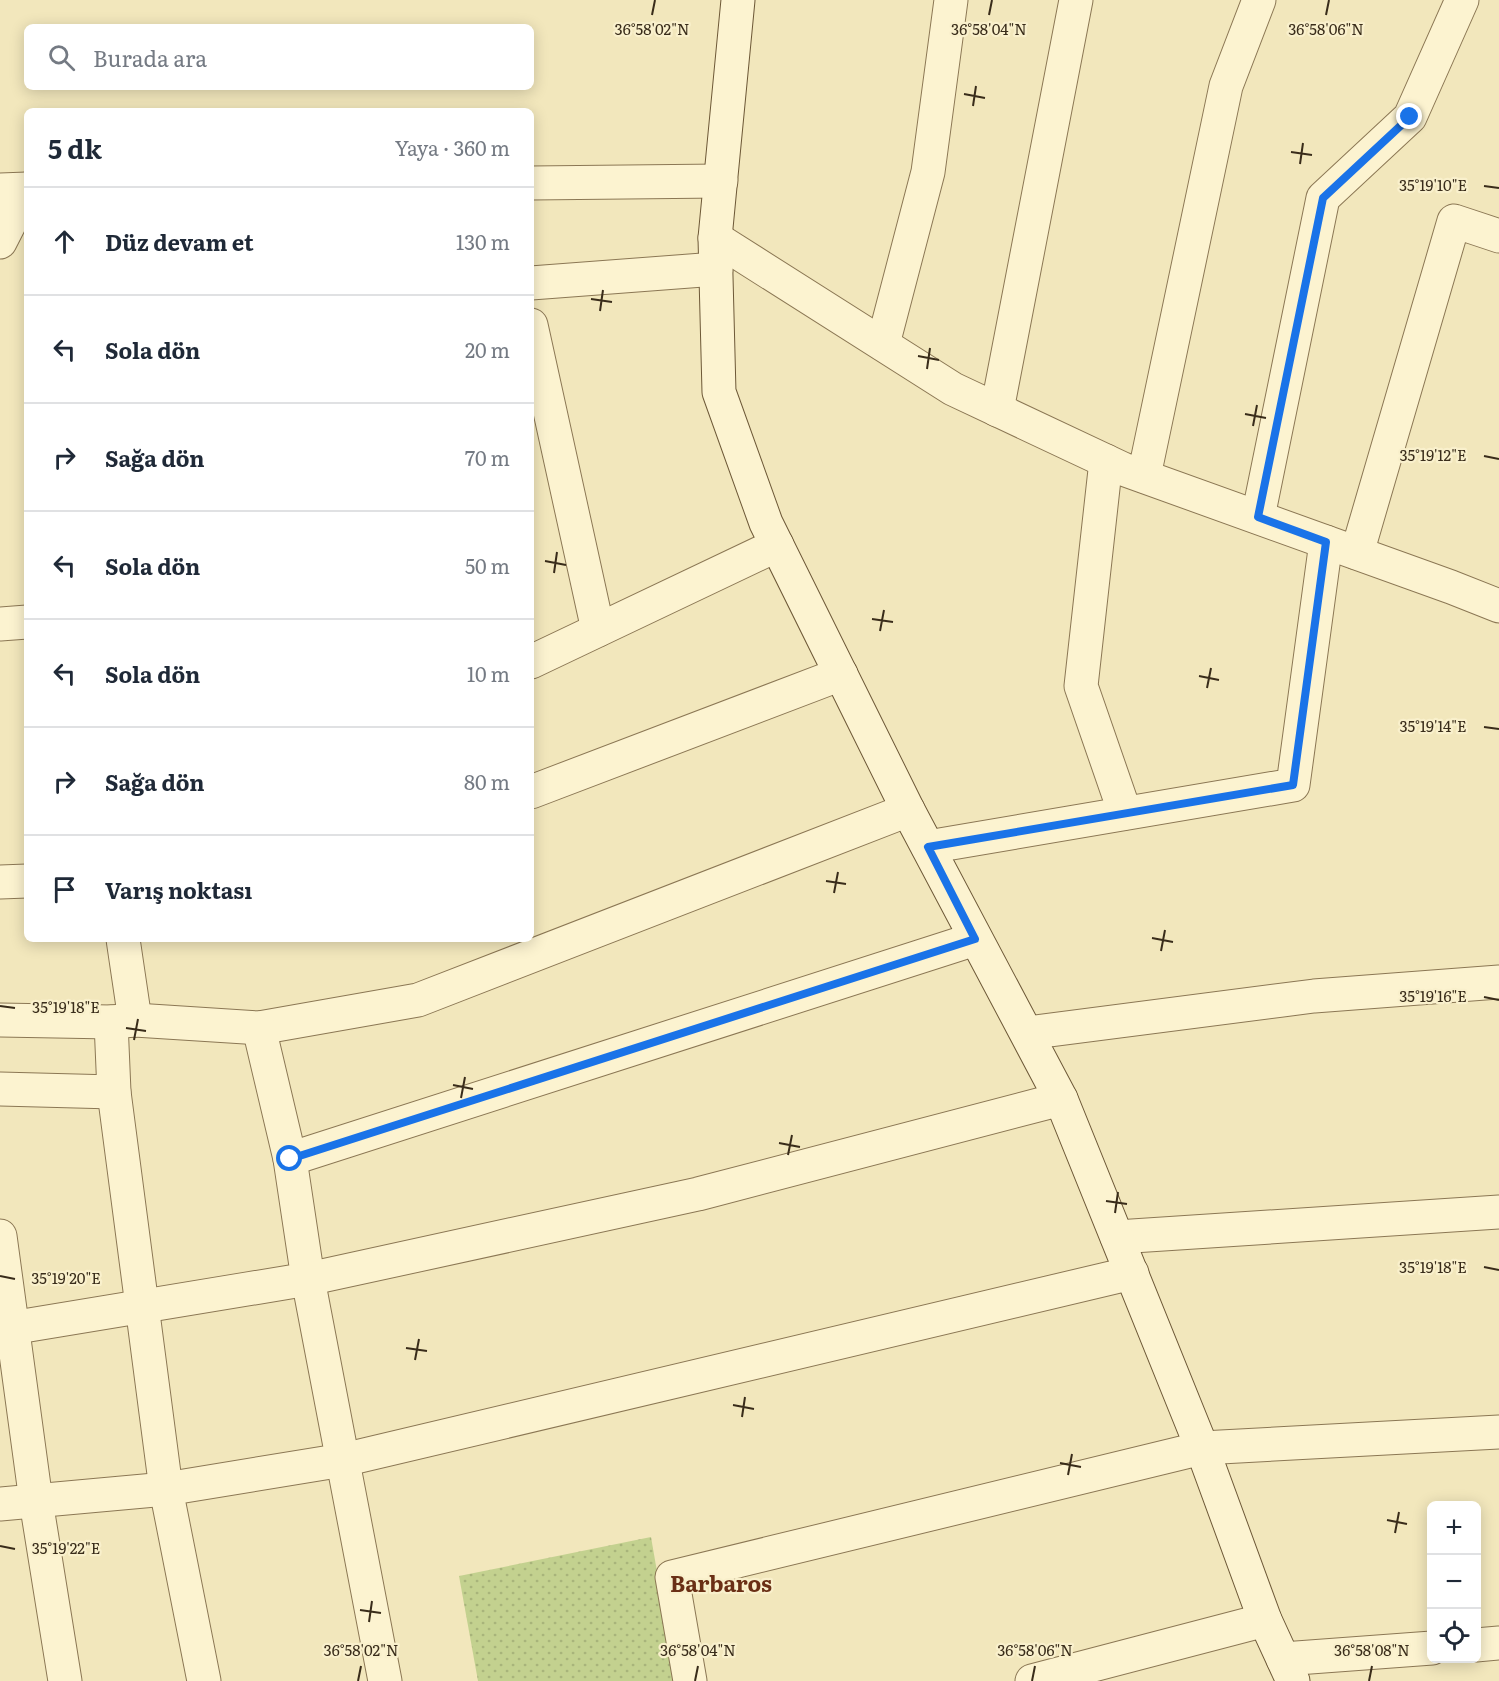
<!DOCTYPE html>
<html lang="tr">
<meta charset="utf-8">
<style>
:root{--surface:#fff;--page:#f2f2f3;--text:#1f2937;--muted:#747a83;--line:#e0e1e3}
body{margin:0;font-family:Literata,serif;background:var(--page);color:var(--text)}
.controls{position:absolute;right:18px;bottom:18px;display:grid;overflow:hidden;border-radius:9px;box-shadow:0 3px 15px #0003}
.controls button{width:54px;height:54px;display:grid;place-items:center;padding:0;border:0;border-bottom:2px solid var(--line);background:var(--surface);color:var(--text);font:30px sans-serif}
.stop{position:absolute;width:18px;height:18px;margin:-14px;border:4px solid #1a73e8;border-radius:50%;background:#fff}
.stop.end{background:#1a73e8;border-color:#fff;box-shadow:0 2px 6px #0008}
.list{margin:0;padding:0;list-style:none}
h2{display:flex;justify-content:space-between;align-items:center;height:78px;margin:0;padding:0 24px;font-size:26px}
h2 small{font-size:20px;font-weight:400;color:var(--muted)}
.list li{display:grid;grid-template-columns:39px 1fr auto;gap:18px;align-items:center;box-sizing:border-box;height:108px;padding:0 24px;border-top:2px solid var(--line)}
.list b{display:block;font-size:22px;white-space:nowrap}
.list em{font-size:20px;font-style:normal;color:var(--muted)}
.icon{flex:none;width:33px;height:33px;fill:none;stroke:currentColor;stroke-width:2;stroke-linecap:round;stroke-linejoin:round}
.map{position:relative;flex:none;width:1499px;height:1681px;overflow:hidden}
.search{position:absolute;background:var(--surface);box-shadow:0 3px 15px #0003;left:24px;top:24px;width:510px;height:66px;display:flex;align-items:center;gap:15px;box-sizing:border-box;padding:0 21px;border-radius:9px;color:var(--muted);font-size:22px}
.panel{position:absolute;background:var(--surface);box-shadow:0 3px 15px #0003;left:24px;top:108px;width:510px;height:834px;border-radius:9px}
.map>svg:first-child{display:block}
</style>
<div class="map">
<svg width="1499" height="1681" viewBox="0 0 1499 1681">
<defs>
<pattern id="park-dots" width="8" height="8" patternUnits="userSpaceOnUse" patternTransform="scale(1.5)"><rect width="8" height="8" fill="#c3d18f"/><path d="M2 2h.1M6 6h.1" fill="none" stroke="#a8b47b" stroke-width="1.8" stroke-linecap="round"/></pattern>
</defs>
<rect width="100%" height="100%" fill="#f2e7bc"/>
<path fill="url(#park-dots)" d="M651 1537 676 1681H478L459 1576Z"/>
<g fill="none" stroke-linecap="round" stroke-linejoin="round">
<g stroke="#8b7754" stroke-width="35">
<g id="minor">
<path d="M0 242 27 189"/>
<path d="M531 283 716 269"/>
<path d="M531 325 598 630"/>
<path d="M883 344 928 172 951 0"/>
<path d="M997 410 1076 0"/>
<path d="M1106 461 1081 686 1125 813"/>
<path d="M1144 476 1226 86 1259 0"/>
<path d="M1258 517 1323 198 1410 117 1462 0"/>
<path d="M1357 553 1454 221 1499 236"/>
<path d="M0 624 27 622"/>
<path d="M531 662 777 545"/>
<path d="M531 792 841 674"/>
<path d="M928 847 1293 785 1326 542"/>
<path d="M0 882 27 881"/>
<path d="M123 939 135 1020"/>
<path d="M0 1020 111 1022 135 1020 259 1028 418 1000 908 810"/>
<path d="M111 1022 114 1092 166 1489 204 1681"/>
<path d="M259 1028 290 1159 308 1279 385 1681"/>
<path d="M1027 1033 1314 996 1499 982"/>
<path d="M0 1089 114 1092"/>
<path d="M290 1159 975 939"/>
<path d="M0 1236 36 1501 65 1681"/>
<path d="M1117 1237 1499 1212"/>
<path d="M11 1328 308 1279 698 1194 1061 1099"/>
<path d="M0 1504 166 1489 343 1460 1132 1273"/>
<path d="M1476 1645 1499 1643"/>
<path d="M1283 1659 1432 1648"/>
<path d="M690 1681 672 1577 1202 1448 1499 1432"/>
<path d="M1032 1681 1265 1620"/>
</g>
</g>
<g stroke="#8b7754" stroke-width="35">
<g id="tertiary">
<path d="M531 183 721 181"/>
<path d="M0 190 27 189"/>
<path d="M715 238 953 389 1123 469 1451 587 1499 606"/>
</g>
</g>
<g stroke="#6d5837" stroke-width="35">
<path id="secondary" d="M738 0 715 238 719 392 766 523 908 810 1061 1099 1202 1448 1265 1620 1293 1681"/>
</g>
<use href="#minor" stroke="#fcf3d0" stroke-width="33"/>
<use href="#tertiary" stroke="#fcf3d0" stroke-width="33"/>
<use href="#secondary" stroke="#fcf3d0" stroke-width="33"/>
</g>
<g fill="none" stroke-linecap="round" stroke-linejoin="round">
<path stroke="#1a73e8" stroke-width="8" d="M290 1159 975 939 928 847 1293 785 1326 542 1258 517 1323 198 1410 117"/>
</g>
<path fill="none" stroke="#392c1a" stroke-width="2" d="M652 15 655 0M989 15 992 0M1326 15 1329 0M964 94 985 98M973 106 976 86M1291 152 1312 155M1300 164 1303 143M1484 186 1499 188M591 299 612 302M600 311 603 290M918 356 939 360M927 369 930 348M1245 414 1266 418M1253 426 1257 405M1484 456 1499 459M545 561 566 565M554 573 557 552M872 619 893 622M880 631 884 610M1199 676 1219 680M1207 688 1211 668M1484 727 1499 729M826 881 846 884M834 893 838 872M1152 938 1173 942M1161 951 1165 930M1484 997 1499 1000M0 1006 15 1008M126 1028 146 1031M134 1040 138 1019M453 1085 473 1089M461 1098 465 1077M779 1143 800 1147M788 1155 792 1135M1106 1201 1127 1204M1115 1213 1118 1192M1484 1267 1499 1270M0 1276 15 1279M406 1348 427 1351M415 1360 419 1339M733 1405 754 1409M742 1417 745 1397M1060 1463 1081 1467M1068 1475 1072 1454M1387 1520 1407 1524M1395 1533 1399 1512M0 1546 15 1549M360 1610 381 1613M369 1622 372 1601M358 1681 361 1666M695 1681 698 1666M1032 1681 1035 1666M1369 1681 1372 1666"/>
<g text-anchor="middle" dominant-baseline="central" stroke-width="4.5" stroke-linejoin="round" paint-order="stroke">
<g font-size="22" font-weight="bold" fill="#6a2f15" stroke="#f9f0cc">
<text x="721" y="1582">Barbaros</text>
</g>
</g>
<g font-size="15" text-anchor="middle" fill="#392c1a" stroke="#f9f0cc" stroke-width="4.5" stroke-linejoin="round" paint-order="stroke">
<text x="652" y="35">36°58'02"N</text>
<text x="989" y="35">36°58'04"N</text>
<text x="1326" y="35">36°58'06"N</text>
<text x="1433" y="191">35°19'10"E</text>
<text x="1433" y="461">35°19'12"E</text>
<text x="1433" y="732">35°19'14"E</text>
<text x="1433" y="1002">35°19'16"E</text>
<text x="66" y="1013">35°19'18"E</text>
<text x="1433" y="1273">35°19'18"E</text>
<text x="66" y="1284">35°19'20"E</text>
<text x="66" y="1554">35°19'22"E</text>
<text x="361" y="1656">36°58'02"N</text>
<text x="698" y="1656">36°58'04"N</text>
<text x="1035" y="1656">36°58'06"N</text>
<text x="1372" y="1656">36°58'08"N</text>
</g>
</svg>
<div class="controls">
<button>+</button>
<button>−</button>
<button><svg class="icon" aria-label="locate" viewBox="0 0 24 24"><circle cx="12" cy="12" r="6"/><path d="M12 2v4M12 18v4M2 12h4M18 12h4"/></svg></button>
</div>
<div class="stop" style="left:290px;top:1159px"></div>
<div class="stop end" style="left:1410px;top:117px"></div>
<div class="search"><svg class="icon" aria-label="search" viewBox="0 0 24 24"><circle cx="10" cy="10" r="6"/><path d="M15 15l6 6"/></svg>Burada ara</div>
<section class="panel">
<h2>5 dk<small>Yaya · 360 m</small></h2>
<ul class="list">
<li><svg class="icon" aria-label="ahead" viewBox="0 0 24 24"><path d="M12 20V5M6 11l6-6 6 6"/></svg><div><b>Düz devam et</b></div><em>130 m</em></li>
<li><svg class="icon" aria-label="left" viewBox="0 0 24 24"><path d="M17 20v-9H6M10 6l-5 5 5 5"/></svg><div><b>Sola dön</b></div><em>20 m</em></li>
<li><svg class="icon" aria-label="right" viewBox="0 0 24 24"><path d="M7 20v-9h11M14 6l5 5-5 5"/></svg><div><b>Sağa dön</b></div><em>70 m</em></li>
<li><svg class="icon" aria-label="left" viewBox="0 0 24 24"><path d="M17 20v-9H6M10 6l-5 5 5 5"/></svg><div><b>Sola dön</b></div><em>50 m</em></li>
<li><svg class="icon" aria-label="left" viewBox="0 0 24 24"><path d="M17 20v-9H6M10 6l-5 5 5 5"/></svg><div><b>Sola dön</b></div><em>10 m</em></li>
<li><svg class="icon" aria-label="right" viewBox="0 0 24 24"><path d="M7 20v-9h11M14 6l5 5-5 5"/></svg><div><b>Sağa dön</b></div><em>80 m</em></li>
<li><svg class="icon" aria-label="arrive" viewBox="0 0 24 24"><path d="M6 21V4h12l-3 4 3 4H6"/></svg><div><b>Varış noktası</b></div></li>
</ul>
</section>
</div>
